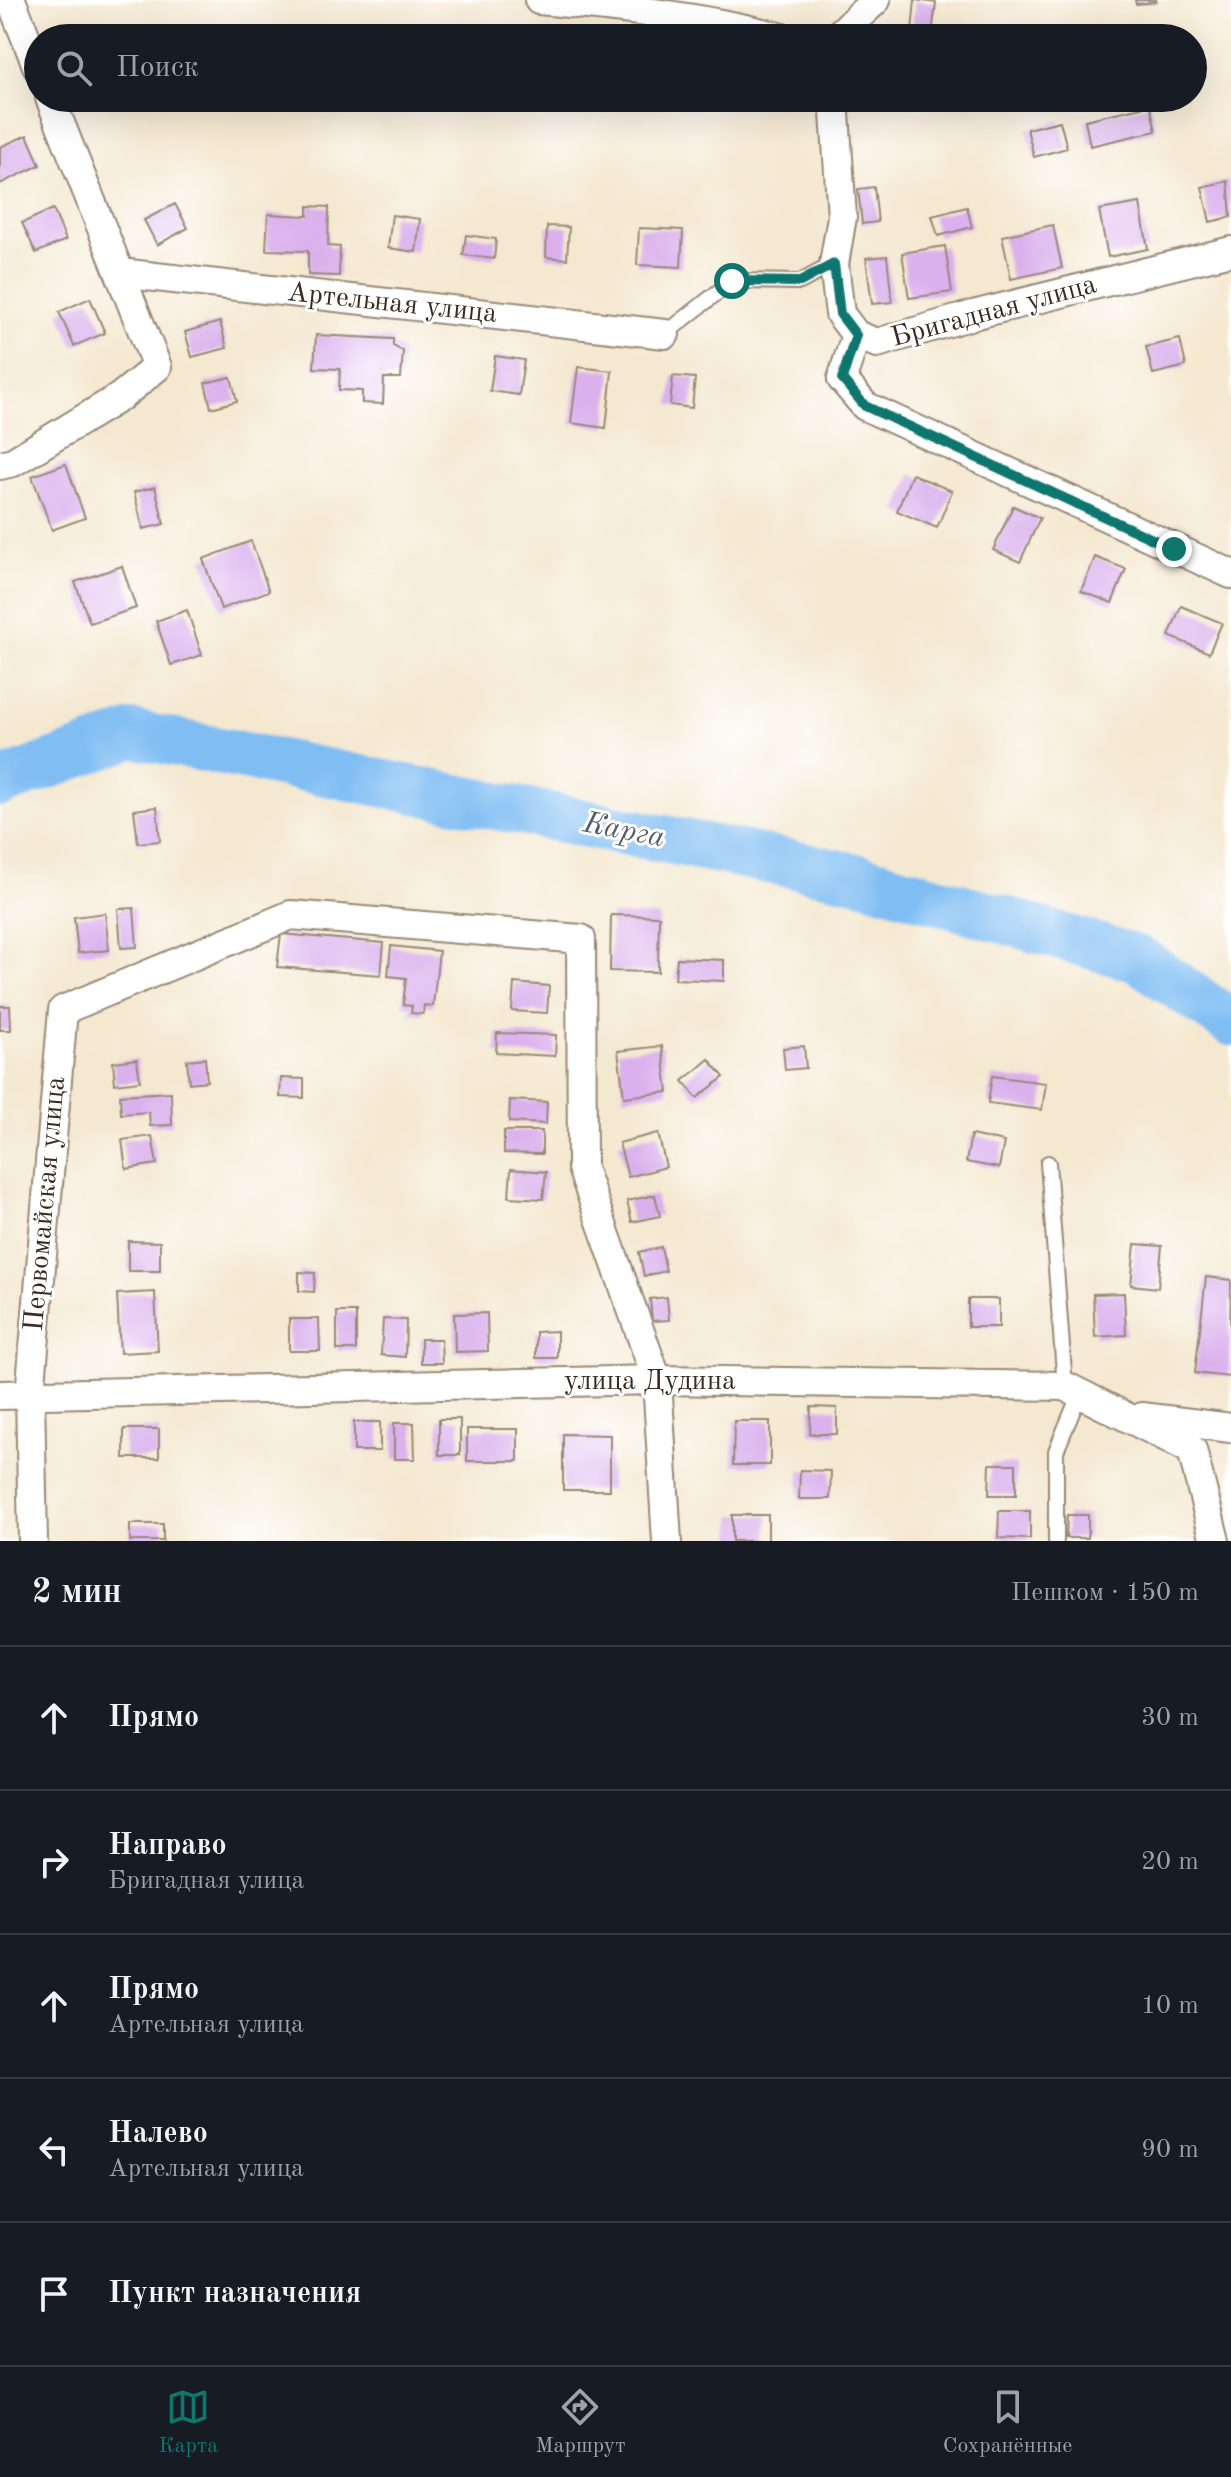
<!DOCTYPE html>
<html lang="ru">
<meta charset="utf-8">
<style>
:root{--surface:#171b24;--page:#20242c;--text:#f1f3f6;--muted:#9ea1a6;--line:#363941;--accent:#0f766e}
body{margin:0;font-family:"Old Standard TT",serif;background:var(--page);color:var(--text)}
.stop{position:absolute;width:24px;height:24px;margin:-18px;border:6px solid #0f766e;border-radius:50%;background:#fff}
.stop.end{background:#0f766e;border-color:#fff;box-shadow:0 2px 8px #0008}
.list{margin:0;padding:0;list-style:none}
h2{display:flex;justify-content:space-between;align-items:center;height:104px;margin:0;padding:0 32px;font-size:34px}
h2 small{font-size:26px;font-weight:400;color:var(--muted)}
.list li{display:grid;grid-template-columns:52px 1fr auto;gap:24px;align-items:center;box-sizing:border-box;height:144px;padding:0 32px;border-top:2px solid var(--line)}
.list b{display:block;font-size:30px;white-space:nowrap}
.list p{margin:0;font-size:26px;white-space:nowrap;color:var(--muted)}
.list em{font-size:26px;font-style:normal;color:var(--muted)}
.icon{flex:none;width:44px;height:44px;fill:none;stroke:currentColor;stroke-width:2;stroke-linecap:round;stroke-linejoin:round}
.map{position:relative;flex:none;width:1231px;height:1541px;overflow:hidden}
.search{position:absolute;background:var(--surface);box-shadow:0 8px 32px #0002;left:24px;right:24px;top:24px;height:88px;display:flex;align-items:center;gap:20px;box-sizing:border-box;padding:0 28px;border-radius:44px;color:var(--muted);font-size:30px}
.sheet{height:824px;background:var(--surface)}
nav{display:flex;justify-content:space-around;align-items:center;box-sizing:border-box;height:112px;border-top:2px solid var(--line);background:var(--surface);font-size:22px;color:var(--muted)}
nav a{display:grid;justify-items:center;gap:4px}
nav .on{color:var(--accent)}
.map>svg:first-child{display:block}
</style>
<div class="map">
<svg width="1231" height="1541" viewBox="0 0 1231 1541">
<rect width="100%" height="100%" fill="#fff"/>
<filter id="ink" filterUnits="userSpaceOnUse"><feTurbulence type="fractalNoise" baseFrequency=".0125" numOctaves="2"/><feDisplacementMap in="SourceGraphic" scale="16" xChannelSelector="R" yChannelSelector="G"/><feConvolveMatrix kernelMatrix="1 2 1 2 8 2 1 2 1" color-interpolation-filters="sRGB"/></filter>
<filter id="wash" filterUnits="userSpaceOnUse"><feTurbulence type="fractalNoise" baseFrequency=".006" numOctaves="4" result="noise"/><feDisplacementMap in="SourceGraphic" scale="32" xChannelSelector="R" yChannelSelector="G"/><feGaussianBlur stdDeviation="1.8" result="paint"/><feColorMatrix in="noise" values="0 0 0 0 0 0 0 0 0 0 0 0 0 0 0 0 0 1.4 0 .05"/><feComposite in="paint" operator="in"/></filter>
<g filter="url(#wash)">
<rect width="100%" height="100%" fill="#f4e8d0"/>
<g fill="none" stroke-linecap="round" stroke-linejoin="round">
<path stroke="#7fbdf3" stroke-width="48" d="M0 783 133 734 861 878 1138 959 1231 1022"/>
</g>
<g id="blocks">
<g fill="#dab0ed">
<path d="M915 0 936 3 932 34 912 31Z"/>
<path d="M1135 0H1156V2L1136 4Z"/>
<path d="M1117 27 1120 38H1082V37Z"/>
<path d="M1150 105 1156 131 1090 146 1085 120Z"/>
<path d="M1060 121 1067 148 1034 157 1027 129Z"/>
<path d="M27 135 40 165 0 184V147Z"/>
<path d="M1228 181 1231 217 1210 222 1202 187Z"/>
<path d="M874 187 878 222 862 224 858 189Z"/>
<path d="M1140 203 1148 249 1108 257 1099 210Z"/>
<path d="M175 204 188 228 157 245 144 220Z"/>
<path d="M308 206 329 207 328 246 340 247 339 276 308 275V251L266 250 268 214 308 216Z"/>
<path d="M967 207 972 227 938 236 932 216Z"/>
<path d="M53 209 66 240 36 253 22 223Z"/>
<path d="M392 215 420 219 416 252 388 248Z"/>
<path d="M1053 225 1062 268 1011 279 1002 236Z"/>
<path d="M547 226 569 227 567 259 546 257Z"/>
<path d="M639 228 683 230 681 267 637 265Z"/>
<path d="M466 235 496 239 494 259 463 255Z"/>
<path d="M945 246 952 292 909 298 902 253Z"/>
<path d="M887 256 892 302 872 304 866 258Z"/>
<path d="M90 298 105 333 74 346 59 312Z"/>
<path d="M220 322 227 348 192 357 185 332Z"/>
<path d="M316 335 393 339V346L403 351 401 378H384L383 404 362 403V391L339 390 340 369 314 368Z"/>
<path d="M1180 339 1186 366 1153 374 1146 347Z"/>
<path d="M495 356 524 360 519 395 490 391Z"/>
<path d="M578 367 612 371 606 428 571 423Z"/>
<path d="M673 376 695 378 692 408 670 405Z"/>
<path d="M231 377 237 401 211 408 205 383Z"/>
<path d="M66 464 85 518 52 530 32 476Z"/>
<path d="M912 474 952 491 937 528 897 511Z"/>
<path d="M155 487 164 524 143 529 134 492Z"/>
<path d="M1013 506 1040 518 1020 562 993 550Z"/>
<path d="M251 541 269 591 221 609 203 559Z"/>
<path d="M1095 557 1126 569 1112 603 1081 591Z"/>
<path d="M122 566 136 608 90 623 75 582Z"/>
<path d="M1181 606 1222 623 1209 653 1169 636Z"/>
<path d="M187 610 202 655 171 665 156 621Z"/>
<path d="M157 807 160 841 138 843 134 810Z"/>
<path d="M134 908 137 947 121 948 118 909Z"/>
<path d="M105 913 109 950 78 953 74 917Z"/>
<path d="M611 915 659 916 658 972 610 971Z"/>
<path d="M281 934 384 943 381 975 277 967Z"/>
<path d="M391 946 439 951 433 1006 424 1005 423 1014 411 1013 412 1006 403 1005 406 978 388 976Z"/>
<path d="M677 958 724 960V981L675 979Z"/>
<path d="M514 983 549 986 547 1013 512 1011Z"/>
<path d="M0 1006H10L11 1030H0Z"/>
<path d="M497 1033 556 1035 555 1056 496 1053Z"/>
<path d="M662 1046 668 1092 624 1097 618 1051Z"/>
<path d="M804 1046 806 1068 785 1070 783 1048Z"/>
<path d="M205 1058 207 1081 189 1083 187 1060Z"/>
<path d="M137 1059 140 1081 115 1084 113 1062Z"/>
<path d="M709 1059 724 1077 697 1098 683 1081Z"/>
<path d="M992 1076 1046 1083 1042 1110 988 1103Z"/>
<path d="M281 1078 304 1079V1098L280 1097Z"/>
<path d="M171 1092 172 1125 150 1126 149 1112 121 1114 120 1095Z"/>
<path d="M510 1100 547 1102 546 1124 509 1122Z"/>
<path d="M504 1131H542V1154L504 1153Z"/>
<path d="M658 1133 666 1167 628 1177 619 1143Z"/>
<path d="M971 1135 1004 1142 999 1168 966 1162Z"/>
<path d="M152 1136 157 1164 126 1169 122 1140Z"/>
<path d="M511 1169 546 1172 543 1199 509 1197Z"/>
<path d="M655 1195 660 1216 632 1222 627 1201Z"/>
<path d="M128 1241 160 1242V1271H128Z"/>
<path d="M1135 1244 1162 1246 1158 1288 1131 1285Z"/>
<path d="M661 1247 666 1271 644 1276 639 1252Z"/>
<path d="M299 1272 315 1273 314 1292 299 1291Z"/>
<path d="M1206 1277 1231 1280 1229 1377 1195 1373Z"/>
<path d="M155 1292 158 1351 120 1353 117 1294Z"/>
<path d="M1124 1293 1126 1335 1095 1337 1093 1294Z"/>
<path d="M667 1297 669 1320 652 1321 650 1299Z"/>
<rect x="968" y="1299" width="31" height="28"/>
<rect x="337" y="1312" width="19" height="38"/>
<path d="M487 1313 488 1351 455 1352 454 1314Z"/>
<path d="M289 1319H319L320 1351H289Z"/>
<path d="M383 1319 406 1320 405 1357 381 1355Z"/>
<path d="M557 1331V1358H536V1332Z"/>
<path d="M421 1339H441L442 1363H421Z"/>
<path d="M811 1407 837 1408V1434H810Z"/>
<rect x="439" y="1419" width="21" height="36"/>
<path d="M734 1421H770V1465H733Z"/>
<rect x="354" y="1422" width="26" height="29"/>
<path d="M394 1423H414L415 1459H394Z"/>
<rect x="124" y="1429" width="35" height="29"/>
<rect x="467" y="1429" width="51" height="32"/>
<path d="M563 1434 610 1435V1490H563Z"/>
<path d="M990 1464H1016V1495H989Z"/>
<path d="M800 1470 831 1471 830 1499H799Z"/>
<path d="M999 1511H1030V1539L998 1538Z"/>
<rect x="732" y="1515" width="36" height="26"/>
<path d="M1067 1515H1088V1538H1066Z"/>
<rect x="130" y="1524" width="33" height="17"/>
</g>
</g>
</g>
<g filter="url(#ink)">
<use href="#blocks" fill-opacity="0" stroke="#988977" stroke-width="2"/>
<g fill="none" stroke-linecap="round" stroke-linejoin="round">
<g stroke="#988977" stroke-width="18">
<g id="lane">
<path d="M665 334 732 281 800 282 834 264"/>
<path d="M1048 1163 1065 1386"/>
<path d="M1056 1541V1451L1080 1393"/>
</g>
</g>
<g stroke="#988977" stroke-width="32">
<g id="street">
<path d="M11 0 38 68"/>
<path d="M539 0C621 8 703 17 783 38"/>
<path d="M835 38 876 0"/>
<path d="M834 98 842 217 834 264 840 314 856 335 877 343 973 315 1231 251"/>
<path d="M120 273 665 334"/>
<path d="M856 335 842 379 865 406 1231 574"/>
<path d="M0 465 13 462 120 397 157 367 50 98"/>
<path d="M0 1395 657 1380 1065 1386 1192 1450 1215 1541"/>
<path d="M1142 1417 1231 1428"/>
<path d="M33 1541 30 1395 63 1010 291 915 581 939 582 1168 657 1380 667 1541"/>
</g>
</g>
<use href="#lane" stroke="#fff" stroke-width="14"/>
<use href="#street" stroke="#fff" stroke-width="28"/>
</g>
</g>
<g fill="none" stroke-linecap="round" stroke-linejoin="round" filter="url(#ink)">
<path stroke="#0f766e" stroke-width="10" d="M732 281 800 282 834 264 840 314 856 335 842 379 865 406 1174 549"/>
</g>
<g text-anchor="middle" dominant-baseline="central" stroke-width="6" stroke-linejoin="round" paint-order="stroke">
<g font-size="28" fill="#3b2a1e" stroke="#fff">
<text transform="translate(392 304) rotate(6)">Артельная улица</text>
<text transform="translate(994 312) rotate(-15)">Бригадная улица</text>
<text transform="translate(46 1204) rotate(-85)">Первомайская улица</text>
<text x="650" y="1382">улица Дудина</text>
</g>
<g font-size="30" font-style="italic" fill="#535d69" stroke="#fff">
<text transform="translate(624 831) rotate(11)">Карга</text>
</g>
</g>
</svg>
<div class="stop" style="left:732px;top:281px"></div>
<div class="stop end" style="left:1174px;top:549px"></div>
<div class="search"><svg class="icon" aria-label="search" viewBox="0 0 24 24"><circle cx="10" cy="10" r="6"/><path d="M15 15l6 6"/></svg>Поиск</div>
</div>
<section class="sheet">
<h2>2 мин<small>Пешком · 150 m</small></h2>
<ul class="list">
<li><svg class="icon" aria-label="ahead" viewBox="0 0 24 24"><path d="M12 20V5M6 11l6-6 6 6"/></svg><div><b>Прямо</b></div><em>30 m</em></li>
<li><svg class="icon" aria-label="right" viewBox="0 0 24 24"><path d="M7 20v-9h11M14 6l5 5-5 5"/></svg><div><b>Направо</b><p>Бригадная улица</p></div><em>20 m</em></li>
<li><svg class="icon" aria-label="ahead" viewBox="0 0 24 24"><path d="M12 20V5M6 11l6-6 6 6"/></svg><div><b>Прямо</b><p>Артельная улица</p></div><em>10 m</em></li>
<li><svg class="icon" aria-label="left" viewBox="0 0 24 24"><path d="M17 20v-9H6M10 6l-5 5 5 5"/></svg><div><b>Налево</b><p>Артельная улица</p></div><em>90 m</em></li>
<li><svg class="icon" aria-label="arrive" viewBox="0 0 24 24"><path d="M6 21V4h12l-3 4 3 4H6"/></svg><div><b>Пункт назначения</b></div></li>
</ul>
</section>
<nav>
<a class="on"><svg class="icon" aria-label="map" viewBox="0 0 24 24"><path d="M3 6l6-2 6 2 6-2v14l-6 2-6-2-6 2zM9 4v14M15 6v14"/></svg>Карта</a>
<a><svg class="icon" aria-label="directions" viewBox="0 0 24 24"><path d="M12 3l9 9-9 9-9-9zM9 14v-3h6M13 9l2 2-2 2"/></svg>Маршрут</a>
<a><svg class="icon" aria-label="saved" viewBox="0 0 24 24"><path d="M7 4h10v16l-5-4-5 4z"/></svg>Сохранённые</a>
</nav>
